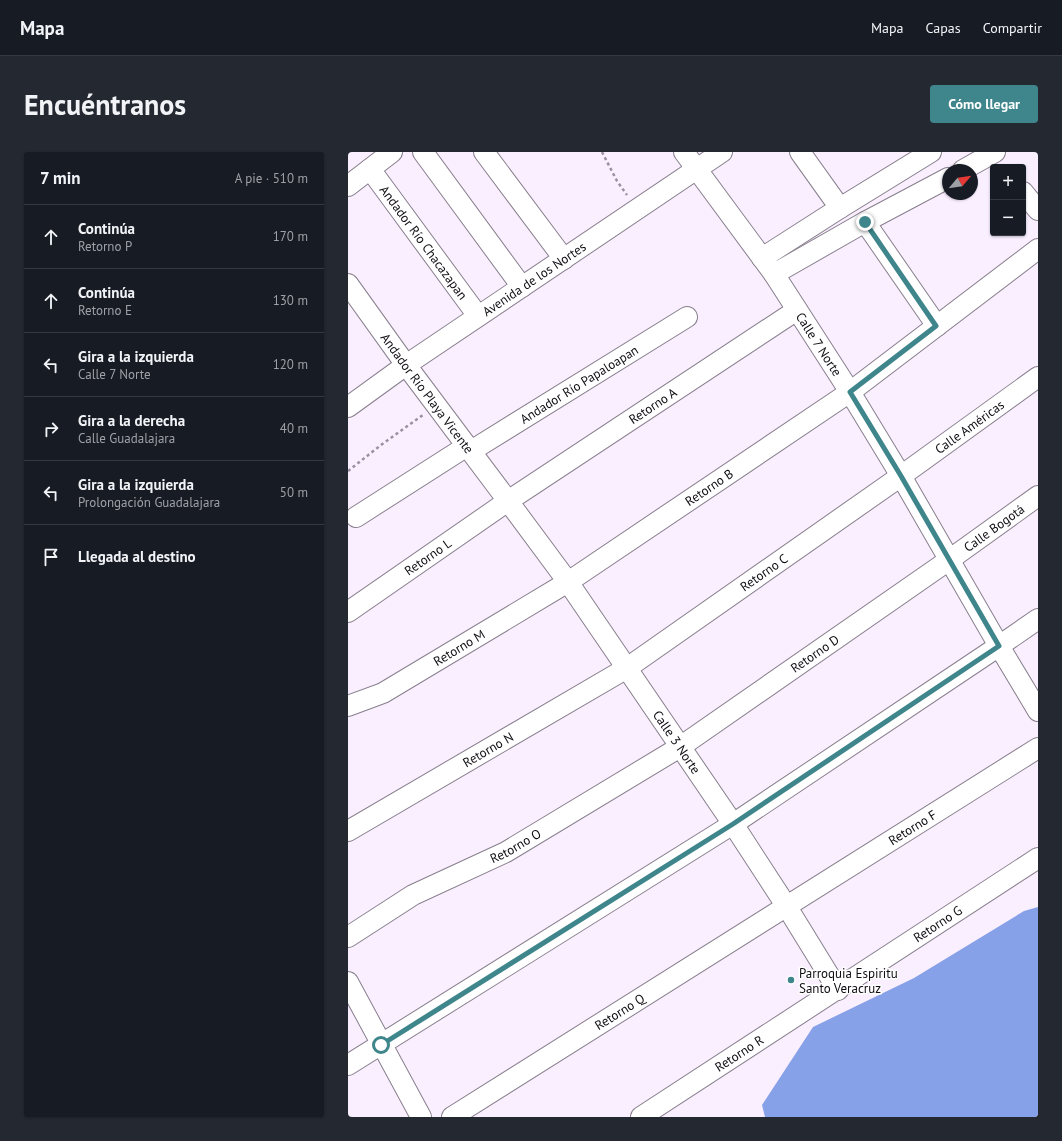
<!DOCTYPE html>
<html lang="es">
<meta charset="utf-8">
<style>
:root{--surface:#171b24;--page:#242831;--text:#f1f3f6;--muted:#9ea1a6;--line:#363941;--accent:#3e868b}
body{margin:0;font-family:"PT Sans",sans-serif;background:var(--page);color:var(--text)}
.controls{position:absolute;right:12px;top:12px;display:grid;overflow:hidden;border-radius:4px;box-shadow:0 1px 3px #0004}
.controls button{width:36px;height:36px;display:grid;place-items:center;padding:0;border:0;border-bottom:1px solid var(--line);background:var(--surface);color:var(--text);font:20px sans-serif}
.compass{position:absolute;left:594px;top:12px;width:36px;height:36px;border-radius:50%;background:var(--surface);box-shadow:0 1px 3px #0004;rotate:61deg}
.stop{position:absolute;width:12px;height:12px;margin:-9px;border:3px solid #3e868b;border-radius:50%;background:#fff}
.stop.end{background:#3e868b;border-color:#fff;box-shadow:0 1px 4px #0008}
.list{margin:0;padding:0;list-style:none}
h2{display:flex;justify-content:space-between;align-items:center;height:52px;margin:0;padding:0 16px;font-size:17px}
h2 small{font-size:13px;font-weight:400;color:var(--muted)}
.list li{display:grid;grid-template-columns:26px 1fr auto;gap:12px;align-items:center;box-sizing:border-box;height:64px;padding:0 16px;border-top:1px solid var(--line)}
.list b{display:block;font-size:15px;white-space:nowrap}
.list p{margin:0;font-size:13px;white-space:nowrap;color:var(--muted)}
.list em{font-size:13px;font-style:normal;color:var(--muted)}
.icon{flex:none;width:22px;height:22px;fill:none;stroke:currentColor;stroke-width:2;stroke-linecap:round;stroke-linejoin:round}
.map{position:relative;flex:none;width:690px;height:965px;overflow:hidden;border-radius:4px}
header{display:flex;align-items:center;gap:24px;box-sizing:border-box;height:56px;padding:0 20px;background:var(--surface);border-bottom:1px solid var(--line)}
header strong{font-size:19px}
nav{display:flex;gap:22px;margin-inline-start:auto;font-size:14px}
.intro{display:flex;align-items:center;justify-content:space-between;box-sizing:border-box;height:96px;padding:0 24px}
h1{margin:0;font-size:28px}
.button{padding:10px 18px;border-radius:4px;background:var(--accent);color:#fff;font-size:14px;font-weight:700}
main{display:flex;gap:24px;padding:0 24px}
aside{flex:1;background:var(--surface);border-radius:4px;box-shadow:0 1px 3px #0004}
.map>svg:first-child{display:block}
</style>
<header>
<strong>Mapa</strong>
<nav><a>Mapa</a><a>Capas</a><a>Compartir</a></nav>
</header>
<div class="intro"><h1>Encuéntranos</h1><a class="button">Cómo llegar</a></div>
<main>
<aside>
<h2>7 min<small>A pie · 510 m</small></h2>
<ul class="list">
<li><svg class="icon" aria-label="ahead" viewBox="0 0 24 24"><path d="M12 20V5M6 11l6-6 6 6"/></svg><div><b>Continúa</b><p>Retorno P</p></div><em>170 m</em></li>
<li><svg class="icon" aria-label="ahead" viewBox="0 0 24 24"><path d="M12 20V5M6 11l6-6 6 6"/></svg><div><b>Continúa</b><p>Retorno E</p></div><em>130 m</em></li>
<li><svg class="icon" aria-label="left" viewBox="0 0 24 24"><path d="M17 20v-9H6M10 6l-5 5 5 5"/></svg><div><b>Gira a la izquierda</b><p>Calle 7 Norte</p></div><em>120 m</em></li>
<li><svg class="icon" aria-label="right" viewBox="0 0 24 24"><path d="M7 20v-9h11M14 6l5 5-5 5"/></svg><div><b>Gira a la derecha</b><p>Calle Guadalajara</p></div><em>40 m</em></li>
<li><svg class="icon" aria-label="left" viewBox="0 0 24 24"><path d="M17 20v-9H6M10 6l-5 5 5 5"/></svg><div><b>Gira a la izquierda</b><p>Prolongación Guadalajara</p></div><em>50 m</em></li>
<li><svg class="icon" aria-label="arrive" viewBox="0 0 24 24"><path d="M6 21V4h12l-3 4 3 4H6"/></svg><div><b>Llegada al destino</b></div></li>
</ul>
</aside>
<div class="map">
<svg width="690" height="965" viewBox="0 0 690 965">
<rect width="100%" height="100%" fill="#f9efff"/>
<path fill="#87a1e8" d="M690 755V965H417L414 953 465 875 566 826 676 759Z"/>
<g fill="none" stroke-linecap="round" stroke-linejoin="round">
<g stroke="#887f8d" stroke-width="22">
<g id="minor">
<path d="M75 0 174 135"/>
<path d="M136 0 216 107"/>
<path id="s1" d="M336 0 426 122 502 240 553 324 651 494 690 559"/>
<path d="M452 0 492 56"/>
<path id="s2" d="M22 17 130 164"/>
<path d="M615 18 647 0"/>
<path d="M0 34 44 0"/>
<path d="M675 40 690 58"/>
<path d="M517 70 589 174"/>
<path d="M414 106 492 56 583 0"/>
<path d="M426 122 517 70 600 26"/>
<path id="s3" d="M0 132 58 213 160 349 220 430 385 672 439 755 490 838"/>
<path id="s4" d="M0 255 58 213 374 0"/>
<path id="s5" d="M123 299 339 165"/>
<path d="M8 365 119 294"/>
<path id="s6" d="M0 460 160 349 449 158"/>
<path id="s7" d="M0 554 35 541 220 430 502 240 690 97"/>
<path id="s8" d="M0 679 279 516 553 324 690 225"/>
<path id="s9" d="M0 785 65 743 158 700 332 595 601 408 690 344"/>
<path d="M0 830 73 965"/>
<path d="M0 913 385 672 651 494 690 467"/>
<path id="s10" d="M104 965 690 596"/>
<path id="s11" d="M293 965 690 706"/>
</g>
</g>
<g stroke="#99919d" stroke-width="2.5" stroke-dasharray="3 3" stroke-linecap="butt">
<path d="M254 0 269 29 279 43"/>
<path d="M0 319 33 293 75 263"/>
</g>
<use href="#minor" stroke="#fff" stroke-width="20"/>
</g>
<g fill="none" stroke-linecap="round" stroke-linejoin="round">
<path stroke="#3e868b" stroke-width="5" d="M33 893 385 672 651 494 553 324 502 240 588 174 517 70"/>
</g>
<circle fill="#3e868b" stroke="#fff" stroke-width="1.5" cx="443" cy="828" r="4"/>
<g text-anchor="middle" dominant-baseline="central" stroke-width="3" stroke-linejoin="round" paint-order="stroke">
<g font-size="13" fill="#100d12" stroke="#fff">
<text stroke="none"><textPath href="#s2" startOffset="91">Andador Río Chacazapan</textPath></text>
<text stroke="none"><textPath href="#s4" startOffset="226">Avenida de los Nortes</textPath></text>
<text stroke="none"><textPath href="#s1" startOffset="235">Calle 7 Norte</textPath></text>
<text stroke="none"><textPath href="#s5" startOffset="127">Andador Río Papaloapan</textPath></text>
<text stroke="none"><textPath href="#s3" startOffset="135">Andador Río Playa Vicente</textPath></text>
<text stroke="none"><textPath href="#s6" startOffset="368">Retorno A</textPath></text>
<text stroke="none"><textPath href="#s8" startOffset="742">Calle Américas</textPath></text>
<text stroke="none"><textPath href="#s7" startOffset="423">Retorno B</textPath></text>
<text stroke="none"><textPath href="#s9" startOffset="766">Calle Bogotá</textPath></text>
<text stroke="none"><textPath href="#s6" startOffset="97">Retorno L</textPath></text>
<text stroke="none"><textPath href="#s8" startOffset="490">Retorno C</textPath></text>
<text stroke="none"><textPath href="#s7" startOffset="126">Retorno M</textPath></text>
<text stroke="none"><textPath href="#s9" startOffset="547">Retorno D</textPath></text>
<text stroke="none"><textPath href="#s3" startOffset="564">Calle 3 Norte</textPath></text>
<text stroke="none"><textPath href="#s8" startOffset="162">Retorno N</textPath></text>
<text stroke="none"><textPath href="#s10" startOffset="544">Retorno F</textPath></text>
<text stroke="none"><textPath href="#s9" startOffset="191">Retorno O</textPath></text>
<text stroke="none"><textPath href="#s11" startOffset="354">Retorno G</textPath></text>
<text stroke="none"><textPath href="#s10" startOffset="198">Retorno Q</textPath></text>
<text stroke="none"><textPath href="#s11" startOffset="117">Retorno R</textPath></text>
</g>
<g font-size="13" fill="#100d12" stroke="#fff" text-anchor="start">
<text x="451" y="821">Parroquia Espiritu<tspan x="451" dy="15">Santo Veracruz</tspan></text>
</g>
</g>
</svg>
<div class="controls">
<button>+</button>
<button>−</button>
</div>
<svg class="compass" viewBox="-18 -18 36 36"><path d="M0-13l5 13h-10z" fill="#e53935"/><path d="M0 13l5-13h-10z" fill="#9ea1a6"/></svg>
<div class="stop" style="left:33px;top:893px"></div>
<div class="stop end" style="left:517px;top:70px"></div>
</div>
</main>
